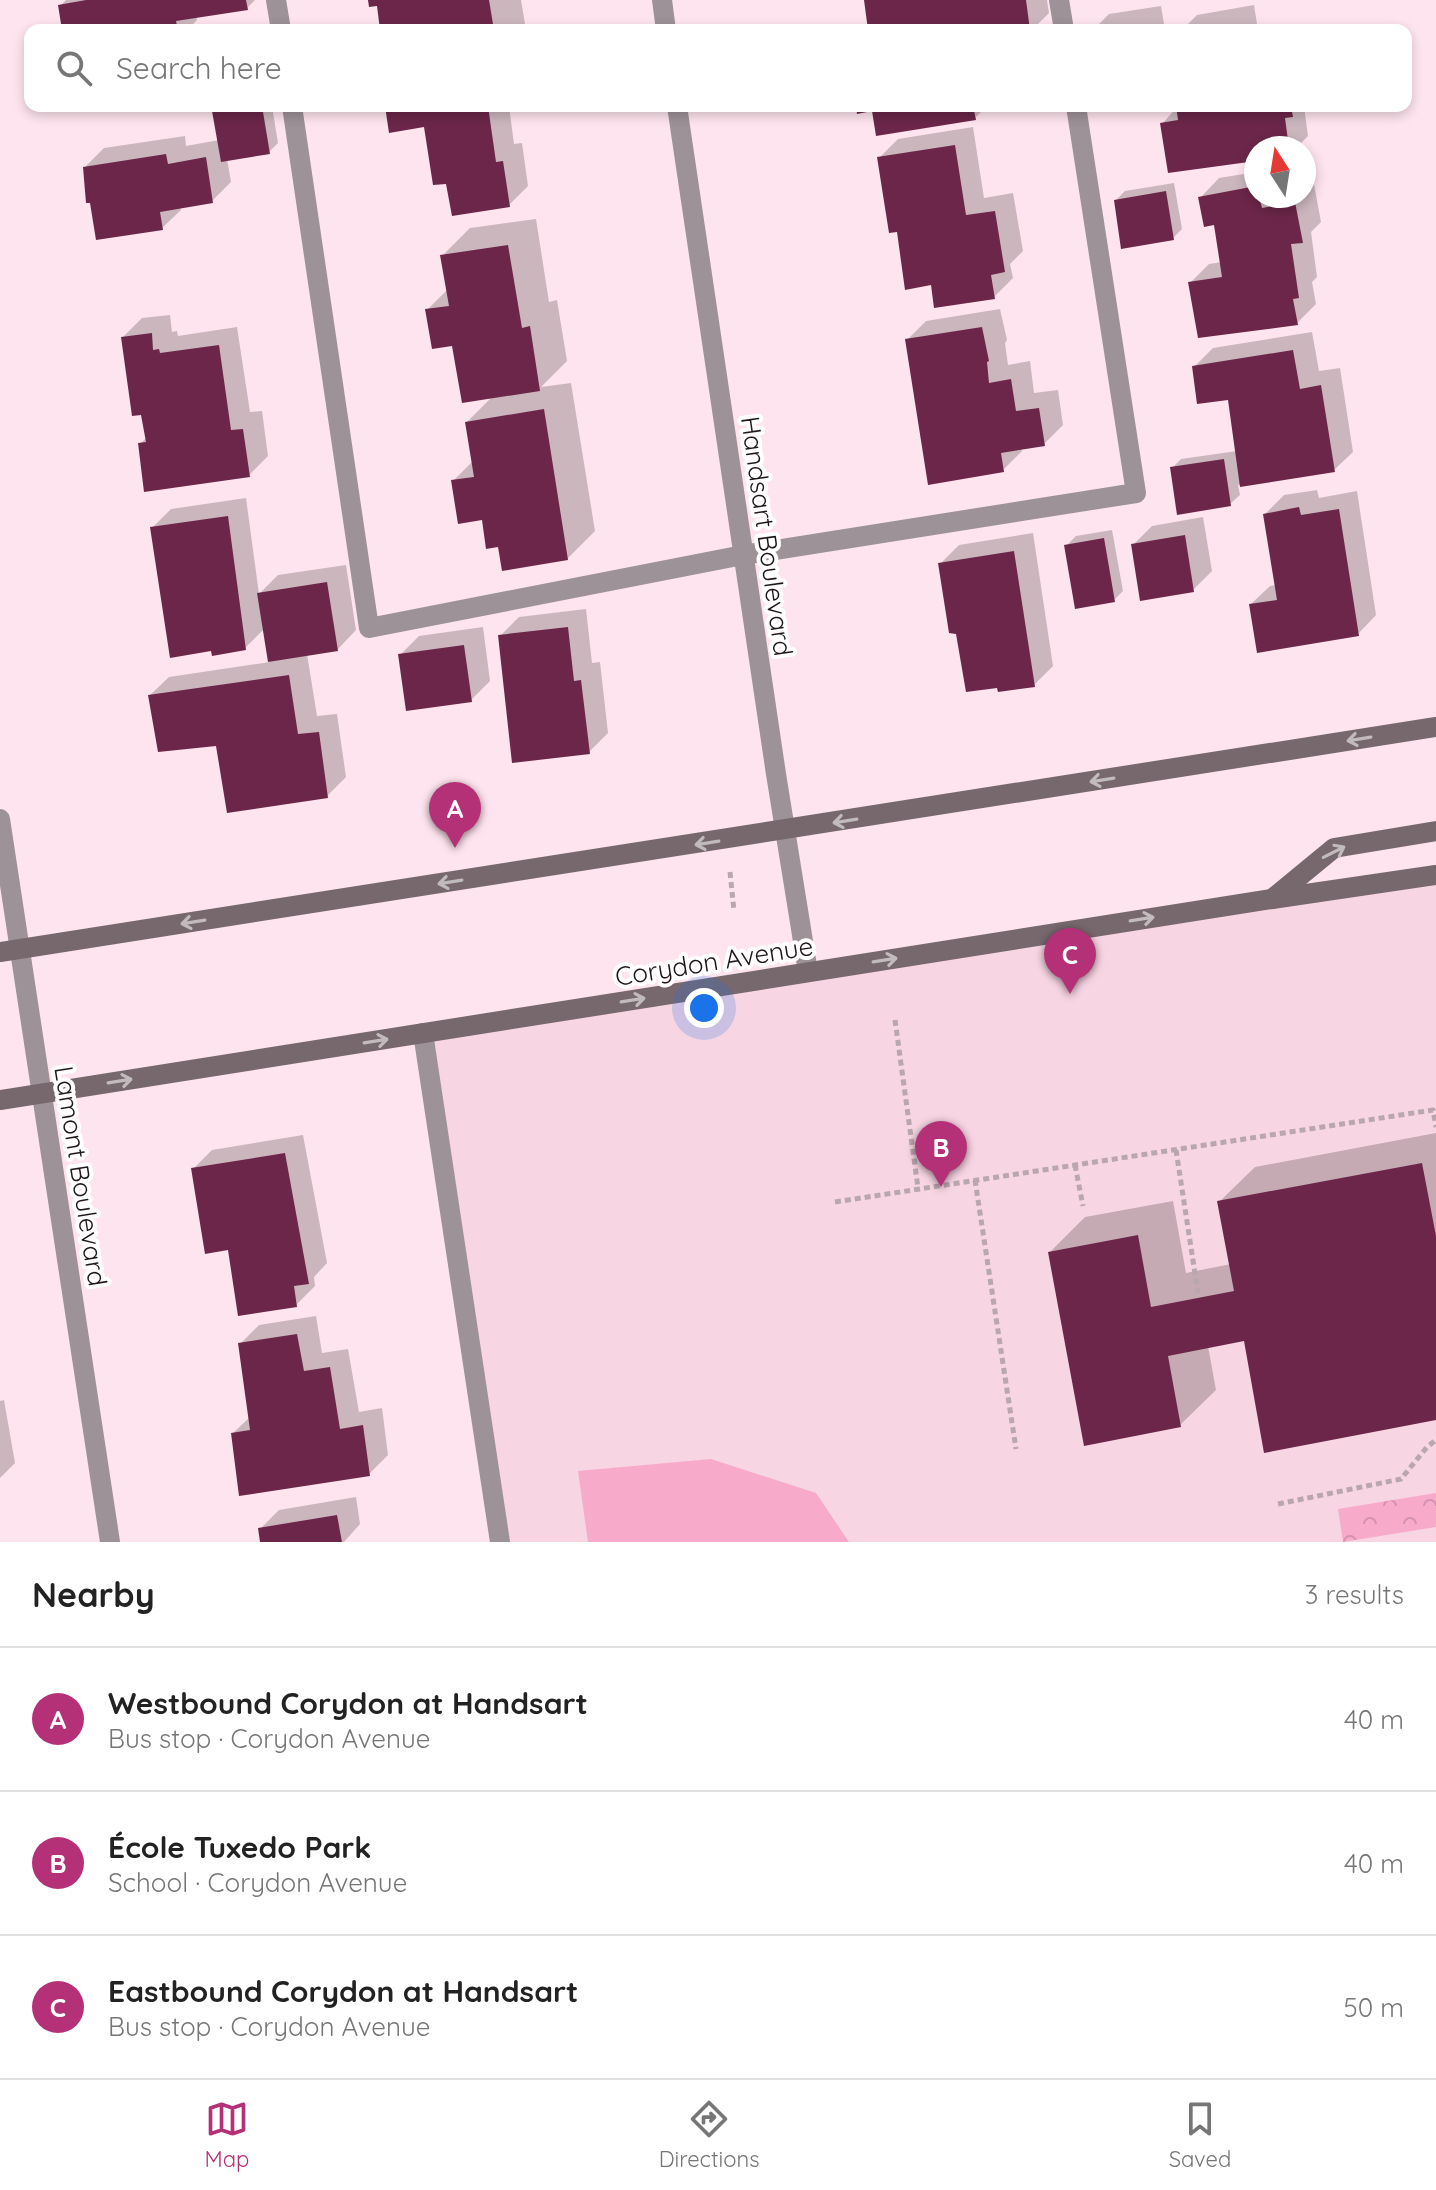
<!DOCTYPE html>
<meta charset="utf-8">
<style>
:root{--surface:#fff;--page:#f2f2f2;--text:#222;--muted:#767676;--line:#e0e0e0;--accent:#b53177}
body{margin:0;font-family:Quicksand,sans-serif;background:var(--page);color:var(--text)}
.compass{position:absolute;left:1244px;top:136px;width:72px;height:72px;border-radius:50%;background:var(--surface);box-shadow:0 4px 12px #0003;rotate:348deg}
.you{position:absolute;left:704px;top:1008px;width:28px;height:28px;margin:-20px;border:6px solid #fff;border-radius:50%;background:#1a73e8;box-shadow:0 0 0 12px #1a73e833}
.badge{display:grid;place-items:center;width:52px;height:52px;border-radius:50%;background:var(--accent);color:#fff;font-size:26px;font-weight:700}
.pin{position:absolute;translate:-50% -66px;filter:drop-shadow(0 2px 4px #0008)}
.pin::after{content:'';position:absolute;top:42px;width:28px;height:24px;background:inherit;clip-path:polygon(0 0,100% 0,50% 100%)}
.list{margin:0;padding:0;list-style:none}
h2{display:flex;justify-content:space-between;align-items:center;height:104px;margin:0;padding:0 32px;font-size:34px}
h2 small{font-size:26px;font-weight:400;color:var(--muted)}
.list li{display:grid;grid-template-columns:52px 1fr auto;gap:24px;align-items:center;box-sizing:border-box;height:144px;padding:0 32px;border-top:2px solid var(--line)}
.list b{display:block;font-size:30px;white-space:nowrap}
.list p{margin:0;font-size:26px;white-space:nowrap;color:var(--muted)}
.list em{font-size:26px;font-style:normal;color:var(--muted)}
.icon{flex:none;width:44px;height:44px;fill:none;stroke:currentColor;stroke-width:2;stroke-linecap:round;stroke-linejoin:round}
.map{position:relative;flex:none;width:1436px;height:1542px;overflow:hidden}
.search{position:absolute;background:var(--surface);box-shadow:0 4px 12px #0003;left:24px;right:24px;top:24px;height:88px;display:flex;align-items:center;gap:20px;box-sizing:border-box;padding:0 28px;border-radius:16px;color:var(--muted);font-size:30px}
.sheet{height:536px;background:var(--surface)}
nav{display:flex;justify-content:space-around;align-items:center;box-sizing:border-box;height:112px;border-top:2px solid var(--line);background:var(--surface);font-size:22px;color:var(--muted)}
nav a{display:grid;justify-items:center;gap:4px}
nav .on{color:var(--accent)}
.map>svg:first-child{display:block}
</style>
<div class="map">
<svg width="1436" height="1542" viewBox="0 0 1436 1542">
<defs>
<pattern id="forest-crowns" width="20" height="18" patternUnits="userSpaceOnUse" patternTransform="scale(2)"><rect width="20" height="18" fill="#f8aacb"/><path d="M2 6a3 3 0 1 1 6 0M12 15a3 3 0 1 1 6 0" fill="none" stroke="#d492ae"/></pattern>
</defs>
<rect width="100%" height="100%" fill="#fee4ee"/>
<path fill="#f7d5e2" d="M1436 875V1542H500L423 1033Z"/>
<path fill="url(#forest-crowns)" d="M1436 1493V1527L1343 1542 1338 1509Z"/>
<path fill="#f8aacb" d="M711 1459 816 1493 849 1542H588L578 1471Z"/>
<g fill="#0003">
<path d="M66 0H255L247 8 196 16 197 20 187 30H64L60 6Z"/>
<path d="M370 0H521L526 30H382L378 4Z"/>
<path d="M866 0H1047L1049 13 1032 30H863L868 25Z"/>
<path d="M1254 5 1258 30H1182L1197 15Z"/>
<path d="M1161 6 1165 30H1093L1109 14Z"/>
<path d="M220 106H272L278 143 269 152 227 159 231 182 212 201 180 206 181 210 162 228 85 167 104 148 185 136 186 146 219 140 214 112Z"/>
<path d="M387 106H509L514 144 522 143 528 186 509 205 448 182 426 124Z"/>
<path d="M858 106H987L975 118Z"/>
<path d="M1178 106H1304L1308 136 1296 148H1256V159L1162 124Z"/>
<path d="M973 127 984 198 1013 193 1023 251 1010 264 1013 278 994 297 933 283 898 230 879 158 898 139Z"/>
<path d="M1256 172V196H1304V186L1314 184 1321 222 1311 232 1317 277 1312 282 1316 304 1297 323 1190 283 1209 264 1222 262 1216 223 1201 197 1219 178Z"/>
<path d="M1174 183 1182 229 1173 238 1116 200 1125 191Z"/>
<path d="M536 219 549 302 557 300 567 361 541 387 571 383 595 531 567 559 500 545 484 518 453 481 473 461 467 422 493 396 428 309 448 289 443 255 470 228Z"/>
<path d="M1000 309 1007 340 1005 343 1008 365 1030 361 1034 393 1058 390 1063 425 1044 444 1021 447 1022 451 1003 470 907 340 926 321Z"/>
<path d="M170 315 172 332 177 331 178 336 237 327 250 412 262 411 268 456 249 475 140 444 147 437 123 337 142 318Z"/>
<path d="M1312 332 1319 371 1340 368 1353 452 1334 470 1238 485 1240 495 1230 504 1172 468 1181 459 1237 451 1229 398 1194 367 1213 348Z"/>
<path d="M1317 490 1319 498 1357 491 1376 615 1358 634 1251 604 1270 586 1276 585 1265 514 1284 495Z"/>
<path d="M246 498 259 594 278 575 346 565 356 630 338 649 307 654 317 716 337 714 346 777 327 796 217 744 150 695 169 677 270 662 265 628 245 648 152 528 171 509Z"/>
<path d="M1203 517 1212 571 1193 590 1133 545 1152 526Z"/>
<path d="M1112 530 1123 591 1114 600 1066 546 1076 536Z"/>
<path d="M1033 533 1053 666 1034 685 957 632 940 564 959 545Z"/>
<path d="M586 609 592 663 600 662 608 733 589 752 500 636 519 617Z"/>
<path d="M483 627 490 681 471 700 400 655 419 636Z"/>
<path d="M1436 1133V1418L1245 1339 1208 1346 1216 1390 1180 1425 1050 1252 1085 1217 1173 1201 1186 1273 1231 1264 1219 1202 1255 1167Z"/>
<path d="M303 1135 327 1263 314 1277 315 1286 296 1305 230 1248 193 1169 212 1150Z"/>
<path d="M316 1316 322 1353 348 1349 359 1412 382 1408 388 1455 369 1474 233 1433 250 1417 240 1344 259 1325Z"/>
<path d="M4 1400 15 1463 0 1478V1401Z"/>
<path d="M356 1497 360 1524 344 1542H262L260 1529 279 1510Z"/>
</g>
<g fill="#6b2649">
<path d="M86 0H246L248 10 176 21 178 30H62L58 5Z"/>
<path d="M368 0H489L494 30H380L377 6 369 7Z"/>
<path d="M864 0H1026L1030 30H969L968 24 962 26 963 30H868Z"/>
<path d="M246 106H262L270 154 221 162 212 111Z"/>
<path d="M385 106H488L496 162 503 161 510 207 452 216 446 184 433 185 424 127 389 133Z"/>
<path d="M856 106H973L976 120 876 136 872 111 857 114Z"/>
<path d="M1176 106H1291L1293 117 1285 118 1289 148H1256V161L1168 173 1160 123 1178 120Z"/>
<path d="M955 145 966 215 995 211 1005 272 991 275 995 299 934 308 931 285 905 290 897 232 889 233 877 157Z"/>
<path d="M166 154 168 164 206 157 213 203 160 212 163 230 96 240 90 203H86L83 167Z"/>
<path d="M1256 186V196H1259L1262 208 1295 202 1303 243 1291 244 1299 298 1293 299 1298 325 1198 338 1188 282 1222 277 1214 225 1204 227 1198 197Z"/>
<path d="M1166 191 1174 240 1121 249 1114 200Z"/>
<path d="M508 245 522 328 530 326 540 391 462 403 452 346 432 349 425 309 449 306 440 255Z"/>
<path d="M982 327 989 361 987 362 989 383 1011 379 1016 411 1039 408 1045 446 1001 453 1004 472 928 485 905 339Z"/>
<path d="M152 333 153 350 159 349 160 353 219 345 231 430 243 429 250 477 144 492 138 443 146 442 141 415 132 416 121 337Z"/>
<path d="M1293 350 1300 389 1321 385 1335 472 1240 487 1228 400 1197 404 1192 366Z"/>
<path d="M544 409 568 560 502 571 498 547 486 549 482 520 458 524 451 480 474 477 465 422Z"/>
<path d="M1224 459 1231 506 1177 515 1170 467Z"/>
<path d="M1299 507 1301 515 1339 509 1359 636 1257 653 1249 604 1277 600 1263 514Z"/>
<path d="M228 516 246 650 212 656 211 651 170 658 150 527Z"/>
<path d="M1185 535 1194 592 1140 601 1131 544Z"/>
<path d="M1104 538 1115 602 1075 609 1064 545Z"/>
<path d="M1014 551 1035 687 998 692 997 688 966 692 956 634 949 633 938 563Z"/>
<path d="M327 582 338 651 268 662 257 593Z"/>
<path d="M568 627 574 681 581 680 590 754 512 763 498 635Z"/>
<path d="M464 645 472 702 406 711 398 654Z"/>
<path d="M289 675 298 734 319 732 328 798 227 813 216 746 158 752 148 695Z"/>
<path d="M285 1153 309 1284 294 1286 297 1307 238 1316 228 1250 205 1254 191 1168Z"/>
<path d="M1422 1163 1436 1236V1420L1264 1453 1244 1341 1168 1356 1181 1427 1084 1446 1048 1252 1138 1235 1151 1307 1234 1291 1217 1201Z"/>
<path d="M297 1334 304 1371 330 1367 340 1429 363 1425 370 1476 239 1496 231 1433 250 1430 238 1343Z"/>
<path d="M337 1515 342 1542H260L258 1528Z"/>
</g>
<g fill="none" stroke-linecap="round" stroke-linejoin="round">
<g stroke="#baa6ae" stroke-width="5" stroke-dasharray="6 4" stroke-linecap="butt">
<path d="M730 872 734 911"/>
<path d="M895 1020 918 1188"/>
<path d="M1176 1150 1198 1293"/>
<path d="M1075 1165 1083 1206"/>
<path d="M975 1180 1016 1449"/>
<path d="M835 1202 1433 1110 1436 1127"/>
<path d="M1278 1504 1401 1479 1427 1447 1436 1440"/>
</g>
<g stroke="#9d9297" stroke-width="20">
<path d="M276 0 281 30"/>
<path d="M1059 0 1064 30"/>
<path d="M292 106 369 628 743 555 1136 493 1076 106"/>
<path d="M423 1033 500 1542"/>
</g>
<g stroke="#9d9297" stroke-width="20">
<path d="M662 0 666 30"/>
<path d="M677 106 776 774 808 972"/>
<path d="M0 819 110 1542"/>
</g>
<g stroke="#77686e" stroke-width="20">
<path d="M1272 899 1334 848 1436 831"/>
<path d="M0 952 1436 727"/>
<path d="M0 1100 1272 899 1436 875"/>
</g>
</g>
<defs><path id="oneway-shaft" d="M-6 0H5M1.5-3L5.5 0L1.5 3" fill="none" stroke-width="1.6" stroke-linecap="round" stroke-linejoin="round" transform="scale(2)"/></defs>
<g stroke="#c2bbbe">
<use href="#oneway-shaft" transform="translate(1359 739) rotate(171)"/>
<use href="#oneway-shaft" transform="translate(1102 780) rotate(171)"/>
<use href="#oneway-shaft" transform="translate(845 821) rotate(171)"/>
<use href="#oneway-shaft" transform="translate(707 843) rotate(171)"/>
<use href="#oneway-shaft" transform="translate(1334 852) rotate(-27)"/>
<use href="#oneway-shaft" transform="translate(450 882) rotate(171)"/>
<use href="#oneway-shaft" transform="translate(1142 919) rotate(-9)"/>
<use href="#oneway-shaft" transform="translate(193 922) rotate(171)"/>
<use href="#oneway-shaft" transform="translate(885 960) rotate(-9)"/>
<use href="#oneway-shaft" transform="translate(633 1000) rotate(-9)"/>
<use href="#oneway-shaft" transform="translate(376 1041) rotate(-9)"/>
<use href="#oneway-shaft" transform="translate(120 1081) rotate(-9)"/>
</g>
<g text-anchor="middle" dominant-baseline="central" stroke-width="8" stroke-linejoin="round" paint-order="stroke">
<g font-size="26" fill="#1f171a" stroke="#fff">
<text transform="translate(767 536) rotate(82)">Handsart Boulevard</text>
<text transform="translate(714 961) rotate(-9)">Corydon Avenue</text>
<text transform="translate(81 1176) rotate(81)">Lamont Boulevard</text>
</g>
</g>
</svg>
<svg class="compass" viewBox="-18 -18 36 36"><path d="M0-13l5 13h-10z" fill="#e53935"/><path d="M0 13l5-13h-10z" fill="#767676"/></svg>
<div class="you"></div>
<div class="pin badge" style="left:455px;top:848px">A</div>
<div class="pin badge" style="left:941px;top:1187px">B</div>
<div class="pin badge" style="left:1070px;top:994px">C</div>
<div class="search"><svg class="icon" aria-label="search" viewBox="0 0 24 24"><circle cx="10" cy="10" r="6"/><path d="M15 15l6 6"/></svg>Search here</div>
</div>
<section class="sheet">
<h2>Nearby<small>3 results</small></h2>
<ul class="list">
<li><span class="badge">A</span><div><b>Westbound Corydon at Handsart</b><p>Bus stop · Corydon Avenue</p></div><em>40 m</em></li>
<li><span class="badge">B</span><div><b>École Tuxedo Park</b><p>School · Corydon Avenue</p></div><em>40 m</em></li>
<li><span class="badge">C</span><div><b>Eastbound Corydon at Handsart</b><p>Bus stop · Corydon Avenue</p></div><em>50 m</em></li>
</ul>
</section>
<nav>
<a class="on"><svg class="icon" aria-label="map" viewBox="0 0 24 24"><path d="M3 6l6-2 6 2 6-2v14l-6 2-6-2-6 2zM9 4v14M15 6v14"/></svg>Map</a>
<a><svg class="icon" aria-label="directions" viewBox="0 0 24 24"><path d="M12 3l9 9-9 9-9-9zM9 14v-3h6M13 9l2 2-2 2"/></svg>Directions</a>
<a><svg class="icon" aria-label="saved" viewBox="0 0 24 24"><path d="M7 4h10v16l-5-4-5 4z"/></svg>Saved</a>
</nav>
